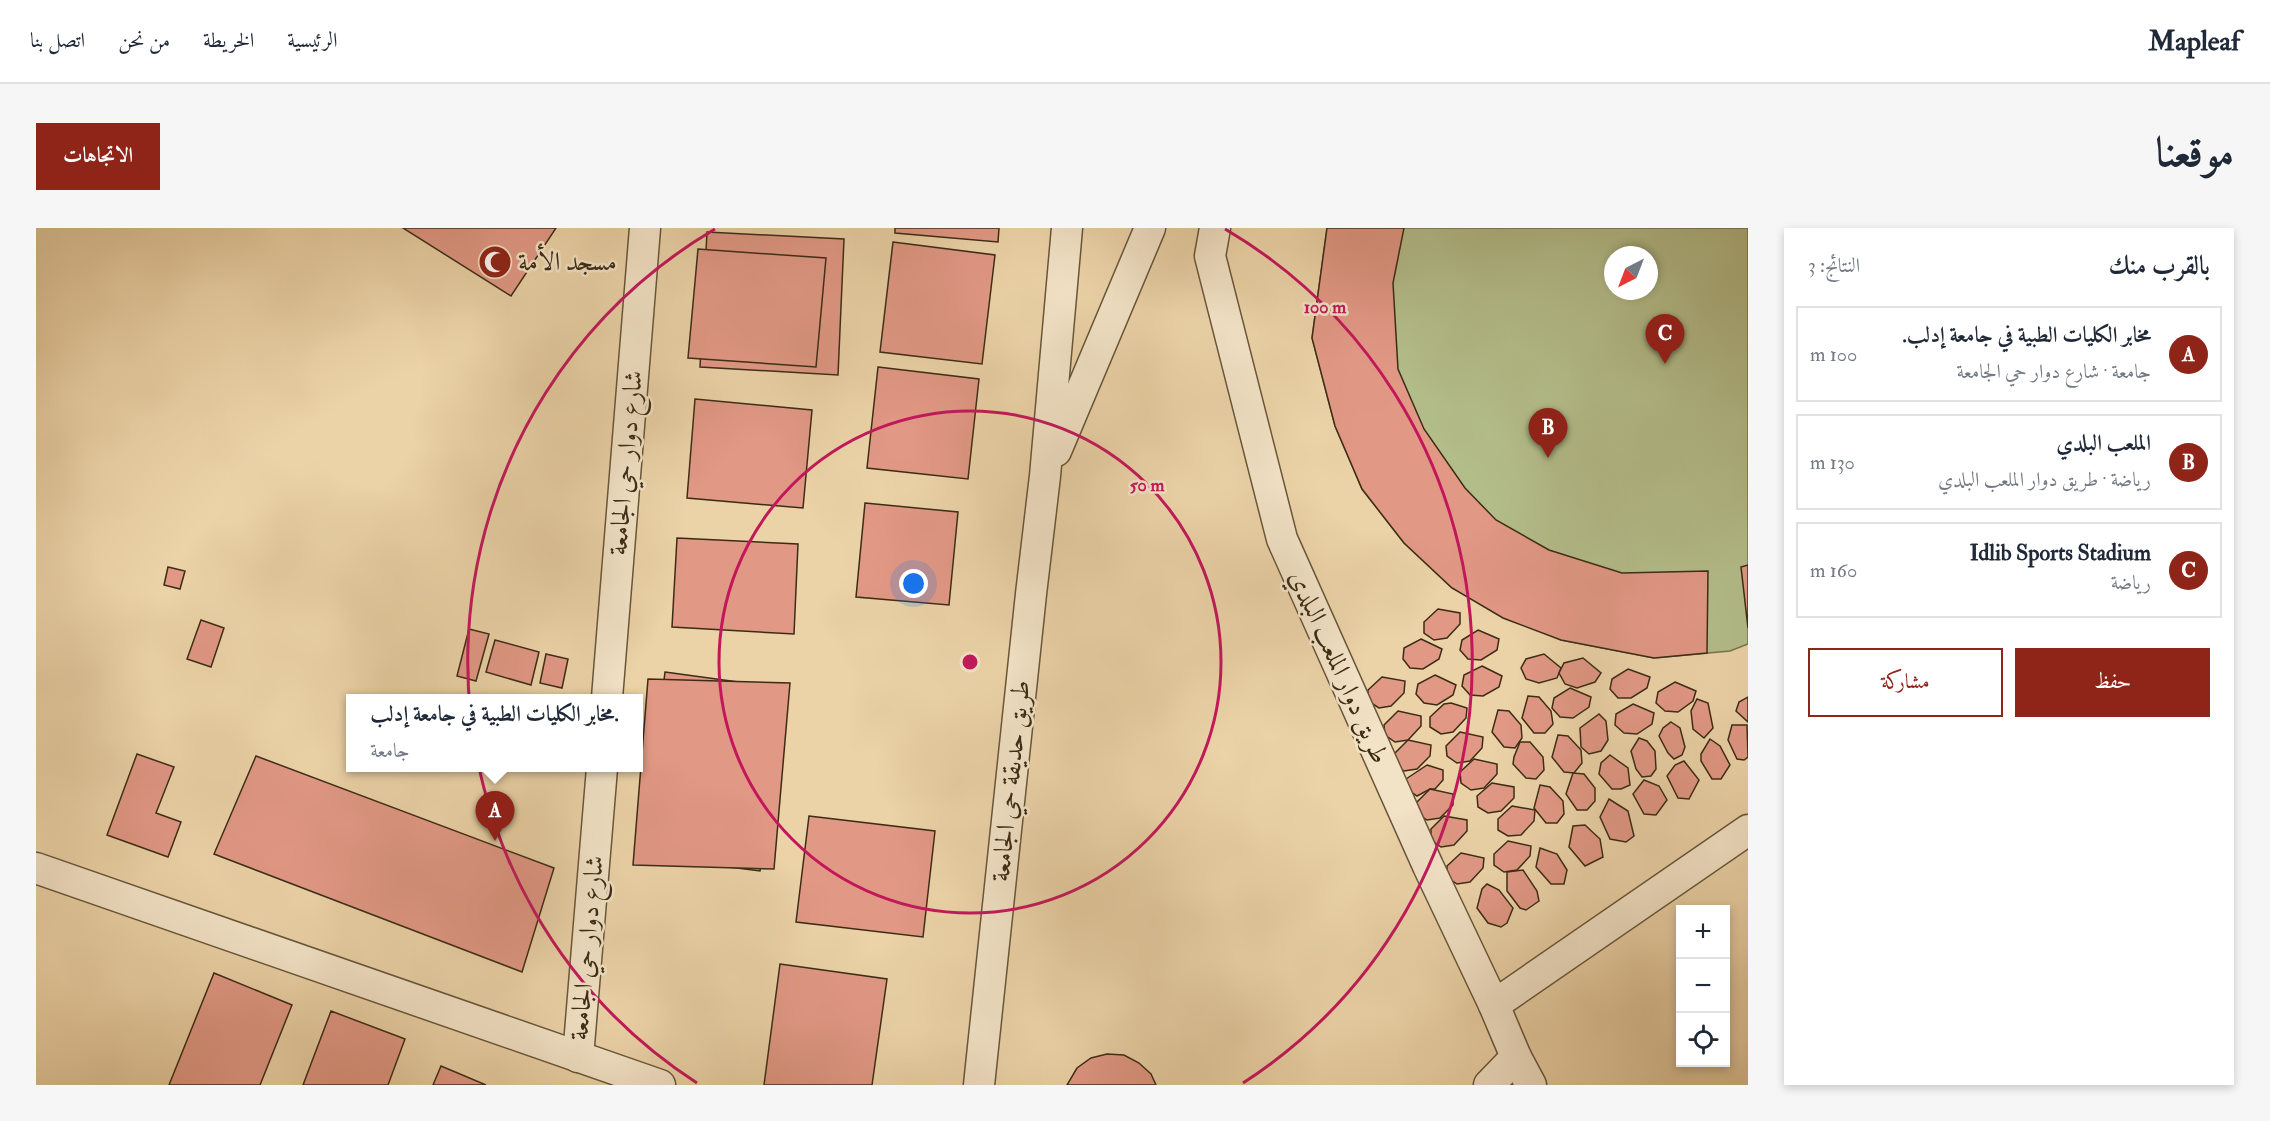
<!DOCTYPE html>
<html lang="ar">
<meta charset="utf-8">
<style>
:root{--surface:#fff;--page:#f6f6f7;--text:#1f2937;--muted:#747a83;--line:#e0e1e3;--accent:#8f2418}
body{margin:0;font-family:"IM FELL Double Pica",Amiri,serif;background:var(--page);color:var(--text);direction:rtl}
.controls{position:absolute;right:18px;bottom:18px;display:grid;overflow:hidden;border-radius:0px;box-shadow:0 3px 9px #0003}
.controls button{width:54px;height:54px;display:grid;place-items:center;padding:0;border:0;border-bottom:2px solid var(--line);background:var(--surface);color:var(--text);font:30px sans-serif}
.compass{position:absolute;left:1568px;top:18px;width:54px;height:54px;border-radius:50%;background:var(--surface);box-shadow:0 3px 9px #0003;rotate:222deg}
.you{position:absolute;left:878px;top:356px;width:21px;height:21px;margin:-15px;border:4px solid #fff;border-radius:50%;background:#1a73e8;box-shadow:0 0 0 9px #1a73e833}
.badge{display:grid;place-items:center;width:39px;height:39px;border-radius:50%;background:var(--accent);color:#fff;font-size:20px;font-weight:700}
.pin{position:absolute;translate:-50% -50px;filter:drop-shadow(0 2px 3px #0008)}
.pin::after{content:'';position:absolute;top:32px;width:21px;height:18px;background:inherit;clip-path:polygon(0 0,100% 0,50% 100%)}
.popup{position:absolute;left:310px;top:466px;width:297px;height:78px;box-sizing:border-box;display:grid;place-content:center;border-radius:0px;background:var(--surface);filter:drop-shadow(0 2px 4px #0005);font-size:20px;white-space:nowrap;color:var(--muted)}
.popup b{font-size:22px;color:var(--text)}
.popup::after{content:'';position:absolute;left:50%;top:100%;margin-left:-12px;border:12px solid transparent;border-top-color:var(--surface)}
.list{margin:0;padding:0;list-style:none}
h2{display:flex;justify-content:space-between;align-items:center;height:78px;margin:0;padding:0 24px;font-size:26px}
h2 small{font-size:20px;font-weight:400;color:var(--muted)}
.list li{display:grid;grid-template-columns:39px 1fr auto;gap:18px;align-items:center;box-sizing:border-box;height:96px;margin:0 12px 12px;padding:0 12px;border:2px solid var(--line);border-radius:0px}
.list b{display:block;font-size:22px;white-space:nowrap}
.list p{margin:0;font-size:20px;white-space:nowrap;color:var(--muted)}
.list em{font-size:20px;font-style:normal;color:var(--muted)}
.actions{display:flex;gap:12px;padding:18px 24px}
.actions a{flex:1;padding:14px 0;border:2px solid var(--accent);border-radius:0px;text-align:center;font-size:21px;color:var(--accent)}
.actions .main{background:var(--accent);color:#fff}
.icon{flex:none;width:33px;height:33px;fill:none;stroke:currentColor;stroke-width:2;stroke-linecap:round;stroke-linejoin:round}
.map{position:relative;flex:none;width:1712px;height:857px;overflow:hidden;direction:ltr;border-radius:0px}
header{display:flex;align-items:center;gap:36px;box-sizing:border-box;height:84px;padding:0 30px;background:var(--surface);border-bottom:2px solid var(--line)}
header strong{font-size:28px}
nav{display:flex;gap:33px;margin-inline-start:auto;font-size:21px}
.intro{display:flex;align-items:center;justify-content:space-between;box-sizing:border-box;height:144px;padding:0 36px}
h1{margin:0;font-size:42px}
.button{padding:15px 27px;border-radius:0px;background:var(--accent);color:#fff;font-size:21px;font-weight:700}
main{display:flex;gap:36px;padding:0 36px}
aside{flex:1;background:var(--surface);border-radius:0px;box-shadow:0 3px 9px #0003}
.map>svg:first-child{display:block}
</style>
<header>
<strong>Mapleaf</strong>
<nav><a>الرئيسية</a><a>الخريطة</a><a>من نحن</a><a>اتصل بنا</a></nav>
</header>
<div class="intro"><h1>موقعنا</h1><a class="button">الاتجاهات</a></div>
<main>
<aside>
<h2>بالقرب منك<small>النتائج: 3</small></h2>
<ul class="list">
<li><span class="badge">A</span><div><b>مخابر الكليات الطبية في جامعة إدلب.</b><p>جامعة · شارع دوار حي الجامعة</p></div><em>100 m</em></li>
<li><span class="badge">B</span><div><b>الملعب البلدي</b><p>رياضة · طريق دوار الملعب البلدي</p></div><em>130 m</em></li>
<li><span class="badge">C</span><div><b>Idlib Sports Stadium</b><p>رياضة</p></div><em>160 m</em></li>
</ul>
<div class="actions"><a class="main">حفظ</a><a>مشاركة</a></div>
</aside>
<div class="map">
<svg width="1712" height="857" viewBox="0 0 1712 857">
<rect width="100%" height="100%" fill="#ebd2a7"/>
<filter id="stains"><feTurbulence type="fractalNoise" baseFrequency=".00333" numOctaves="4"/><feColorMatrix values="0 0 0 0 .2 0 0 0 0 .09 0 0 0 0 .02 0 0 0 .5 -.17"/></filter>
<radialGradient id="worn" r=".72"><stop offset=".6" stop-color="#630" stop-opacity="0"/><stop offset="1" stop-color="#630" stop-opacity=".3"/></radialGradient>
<path fill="#b3bd8a" stroke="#787450" stroke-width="1.5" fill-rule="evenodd" d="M1291 0H1712V416L1694 423 1618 430 1525 412 1416 360 1368 315 1326 261 1299 198 1276 110ZM1577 27H1613V63H1577Z"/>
<g fill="#e19885" stroke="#3c2c16" stroke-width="1.5">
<path d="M367 0H520L475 68Z"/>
<path d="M859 0H963L962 14 859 5Z"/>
<path d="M1291 0H1368L1357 55 1362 141 1388 201 1429 260 1460 292 1513 322 1586 345 1672 343 1671 425 1618 430 1525 412 1467 390 1416 360 1368 315 1326 261 1299 198 1276 110Z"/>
<path d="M671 4 808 11 802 147 664 139Z"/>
<path d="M857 14 959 27 946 136 844 124Z"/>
<path d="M662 21 790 30 780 139 652 130Z"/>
<path d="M842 139 943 151 932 251 831 240Z"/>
<path d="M659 171 776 182 767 280 651 270Z"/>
<path d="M829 275 922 284 913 377 820 369Z"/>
<path d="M641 310 762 316 758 406 636 399Z"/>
<path d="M1712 337V400L1705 339Z"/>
<path d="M132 339 149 343 144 361 128 357Z"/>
<path d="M1402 381 1424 385V396L1411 410 1398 412 1388 405V394Z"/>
<path d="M165 392 188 400 175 439 151 431Z"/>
<path d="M433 401 453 406 440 453 421 448Z"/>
<path d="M1442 402 1463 411 1461 422 1445 432 1432 431 1424 422 1426 412Z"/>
<path d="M1385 411 1406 421 1403 431 1387 441 1374 440 1367 431 1368 420Z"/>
<path d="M459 412 503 424 495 457 450 444Z"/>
<path d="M510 426 532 431 526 460 504 455Z"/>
<path d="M1508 426 1525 440 1521 450 1503 455 1490 451 1485 440 1490 431Z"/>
<path d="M1547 430 1565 445 1559 454 1541 460 1529 456 1523 445 1528 435Z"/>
<path d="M1446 438 1466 448 1463 459 1447 468 1434 467 1426 458 1428 447Z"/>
<path d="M1592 441 1614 449 1611 460 1595 470H1582L1574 461 1576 451Z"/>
<path d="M629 444 747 460 724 643 606 628Z"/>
<path d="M1399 447 1420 457 1417 467 1401 477 1388 475 1380 466 1382 456Z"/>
<path d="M1346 449 1369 453 1368 465 1355 478 1343 480 1332 473V462Z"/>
<path d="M612 451 754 455 738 641 597 637Z"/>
<path d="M1639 454 1660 463 1657 473 1642 484 1629 483 1620 475 1622 464Z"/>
<path d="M1534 460 1555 469 1553 479 1537 490 1524 489 1516 480 1518 470Z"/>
<path d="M1492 468 1503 469 1515 483 1517 496 1509 505H1498L1486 490Z"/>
<path d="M1712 469V494L1700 483 1703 474Z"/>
<path d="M1661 471 1672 475 1677 500 1668 510 1657 501 1655 483Z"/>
<path d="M1415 475 1431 480 1430 490 1417 504 1405 506 1394 499V489L1408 476Z"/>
<path d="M1597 476 1618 485 1616 496 1601 506 1588 505 1579 497 1580 486Z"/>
<path d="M1462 482 1473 483 1485 497 1486 510 1479 520 1468 519 1456 504Z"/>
<path d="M1362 483 1385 488V498L1372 512 1359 514 1349 507 1348 497Z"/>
<path d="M1563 486 1570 493 1572 512 1565 523 1553 526 1545 519 1544 500Z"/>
<path d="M1635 494 1644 500 1649 519 1646 527 1638 531 1632 525 1623 508 1627 500Z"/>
<path d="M1696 497H1711L1712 529 1708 532 1701 531 1692 512Z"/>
<path d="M1424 504 1447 509 1446 520 1434 533 1421 535 1411 528 1410 518Z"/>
<path d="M1522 507 1532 508 1545 522 1546 535 1538 545 1528 544 1516 529Z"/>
<path d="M1603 510 1611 513 1619 523 1620 541 1615 548 1606 549 1600 541 1595 523Z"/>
<path d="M1674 511 1684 518 1694 537 1685 551H1676L1665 533V526Z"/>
<path d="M1372 512 1395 517 1394 528 1381 541 1368 543 1359 536 1358 526Z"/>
<path d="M1484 514H1494L1507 529 1508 542 1500 551 1490 550 1477 536 1478 529Z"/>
<path d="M101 526 138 539 120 585 145 594 132 629 71 607Z"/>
<path d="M1574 527 1592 540 1594 557 1585 561H1576L1563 546 1565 535Z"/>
<path d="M220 528 518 640 486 744 178 626Z"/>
<path d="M1438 531 1461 536V546L1448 560 1435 562 1425 555 1424 544Z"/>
<path d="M1648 533 1663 552 1653 571 1642 570 1631 548 1639 537Z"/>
<path d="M1391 537 1407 542V552L1399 561H1394L1381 568 1371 561 1370 551Z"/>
<path d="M1537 545 1548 546 1559 560V573L1551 582H1541L1530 566Z"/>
<path d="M1608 552 1623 558 1631 572 1620 587 1608 586 1597 566Z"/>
<path d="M1456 555 1478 559V570L1465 583 1452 585 1442 579 1441 568Z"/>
<path d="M1504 557 1514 559 1527 573 1528 586 1521 595H1510L1498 580Z"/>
<path d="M1394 561 1417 566V577L1404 590 1391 592 1381 585 1380 575Z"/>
<path d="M1573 571 1592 583 1598 608 1590 614 1574 611 1564 589Z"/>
<path d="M1476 578 1499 582 1498 593 1485 607 1472 608 1462 602V591Z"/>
<path d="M773 588 899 603 887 709 760 694Z"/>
<path d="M1408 588 1431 592V603L1418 617 1405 619 1395 612V601Z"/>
<path d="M1549 597 1564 611 1567 629 1549 638 1533 619 1537 598Z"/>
<path d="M1472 613 1495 618 1494 628 1481 642 1468 644 1458 637V626Z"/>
<path d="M1504 620 1521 626 1531 642 1528 656H1515L1500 639Z"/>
<path d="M1425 625 1448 630 1447 640 1434 654 1421 656 1411 649V638Z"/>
<path d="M1487 642 1501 663 1503 673 1490 682 1484 680 1471 663V644Z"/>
<path d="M1451 656 1463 662 1477 680 1471 695 1465 699 1452 695 1441 680 1446 661Z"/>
<path d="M744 736 851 751 836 857H728Z"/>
<path d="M178 745 256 777 224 857H133Z"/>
<path d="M295 783 369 811 352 857H267Z"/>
<path d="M1071 826 1088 827 1103 835 1115 846 1120 857H1031L1041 840 1055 830Z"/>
<path d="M405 838 450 857H397Z"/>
</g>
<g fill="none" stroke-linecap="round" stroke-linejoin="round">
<g stroke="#68563a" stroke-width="33">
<g id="minor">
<path d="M1179 0 1174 28 1246 311 1392 638 1458 777 1480 829 1495 857"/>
<path d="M1020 223 1114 0"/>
<path d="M571 470 609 0"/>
<path d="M0 640 624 857"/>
<path d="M1458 777 1712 602"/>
<path d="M542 829 566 540"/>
<path d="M943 857 995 366 1009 248 1031 0"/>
<path d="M1453 857 1480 829"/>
</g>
</g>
<use href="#minor" stroke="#f2e2c6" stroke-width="30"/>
</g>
<g fill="none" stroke="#c2185b" stroke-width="3">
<circle cx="934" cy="434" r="251"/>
<path d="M661 855A502 502 0 0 1 679 1M1189 1A502 502 0 0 1 1207 855"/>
</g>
<defs>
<g id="mosque-disc" transform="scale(1.725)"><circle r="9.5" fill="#8f2418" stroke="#f2e2c6"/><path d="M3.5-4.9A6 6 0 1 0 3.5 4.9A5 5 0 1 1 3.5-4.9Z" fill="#fff"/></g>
</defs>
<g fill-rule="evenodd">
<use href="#mosque-disc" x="459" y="34"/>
</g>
<g text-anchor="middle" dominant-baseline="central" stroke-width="5" stroke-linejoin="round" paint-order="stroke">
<g font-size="26" fill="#3c2c16" stroke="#f2e2c6" text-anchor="start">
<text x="482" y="34">مسجد الأمة</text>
</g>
<g font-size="26" fill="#3c2c16" stroke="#f2e2c6">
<text transform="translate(590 235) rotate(-85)">شارع دوار حي الجامعة</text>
<text transform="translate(1303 439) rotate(66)">طريق دوار الملعب البلدي</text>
<text transform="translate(975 553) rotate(-84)">طريق حديقة حي الجامعة</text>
<text transform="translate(551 720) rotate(-85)">شارع دوار حي الجامعة</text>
</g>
</g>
<circle cx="934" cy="434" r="9" fill="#c2185b" stroke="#f2e2c6" stroke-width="3"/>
<g font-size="18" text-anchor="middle" font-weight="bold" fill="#c2185b" stroke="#f2e2c6" stroke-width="5" stroke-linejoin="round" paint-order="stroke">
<text x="1289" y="85">100 m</text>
<text x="1111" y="263">50 m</text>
</g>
<rect width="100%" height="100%" filter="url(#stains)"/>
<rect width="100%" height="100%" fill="url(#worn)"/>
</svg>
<div class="controls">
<button>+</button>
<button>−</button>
<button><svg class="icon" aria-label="locate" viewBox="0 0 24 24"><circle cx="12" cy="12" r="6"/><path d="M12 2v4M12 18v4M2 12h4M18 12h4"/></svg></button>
</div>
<svg class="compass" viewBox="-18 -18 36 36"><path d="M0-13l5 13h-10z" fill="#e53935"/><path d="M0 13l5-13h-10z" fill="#747a83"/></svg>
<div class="you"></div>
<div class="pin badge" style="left:459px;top:613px">A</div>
<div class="popup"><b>مخابر الكليات الطبية في جامعة إدلب.</b>جامعة</div>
<div class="pin badge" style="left:1512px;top:230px">B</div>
<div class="pin badge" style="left:1629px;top:136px">C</div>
</div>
</main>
